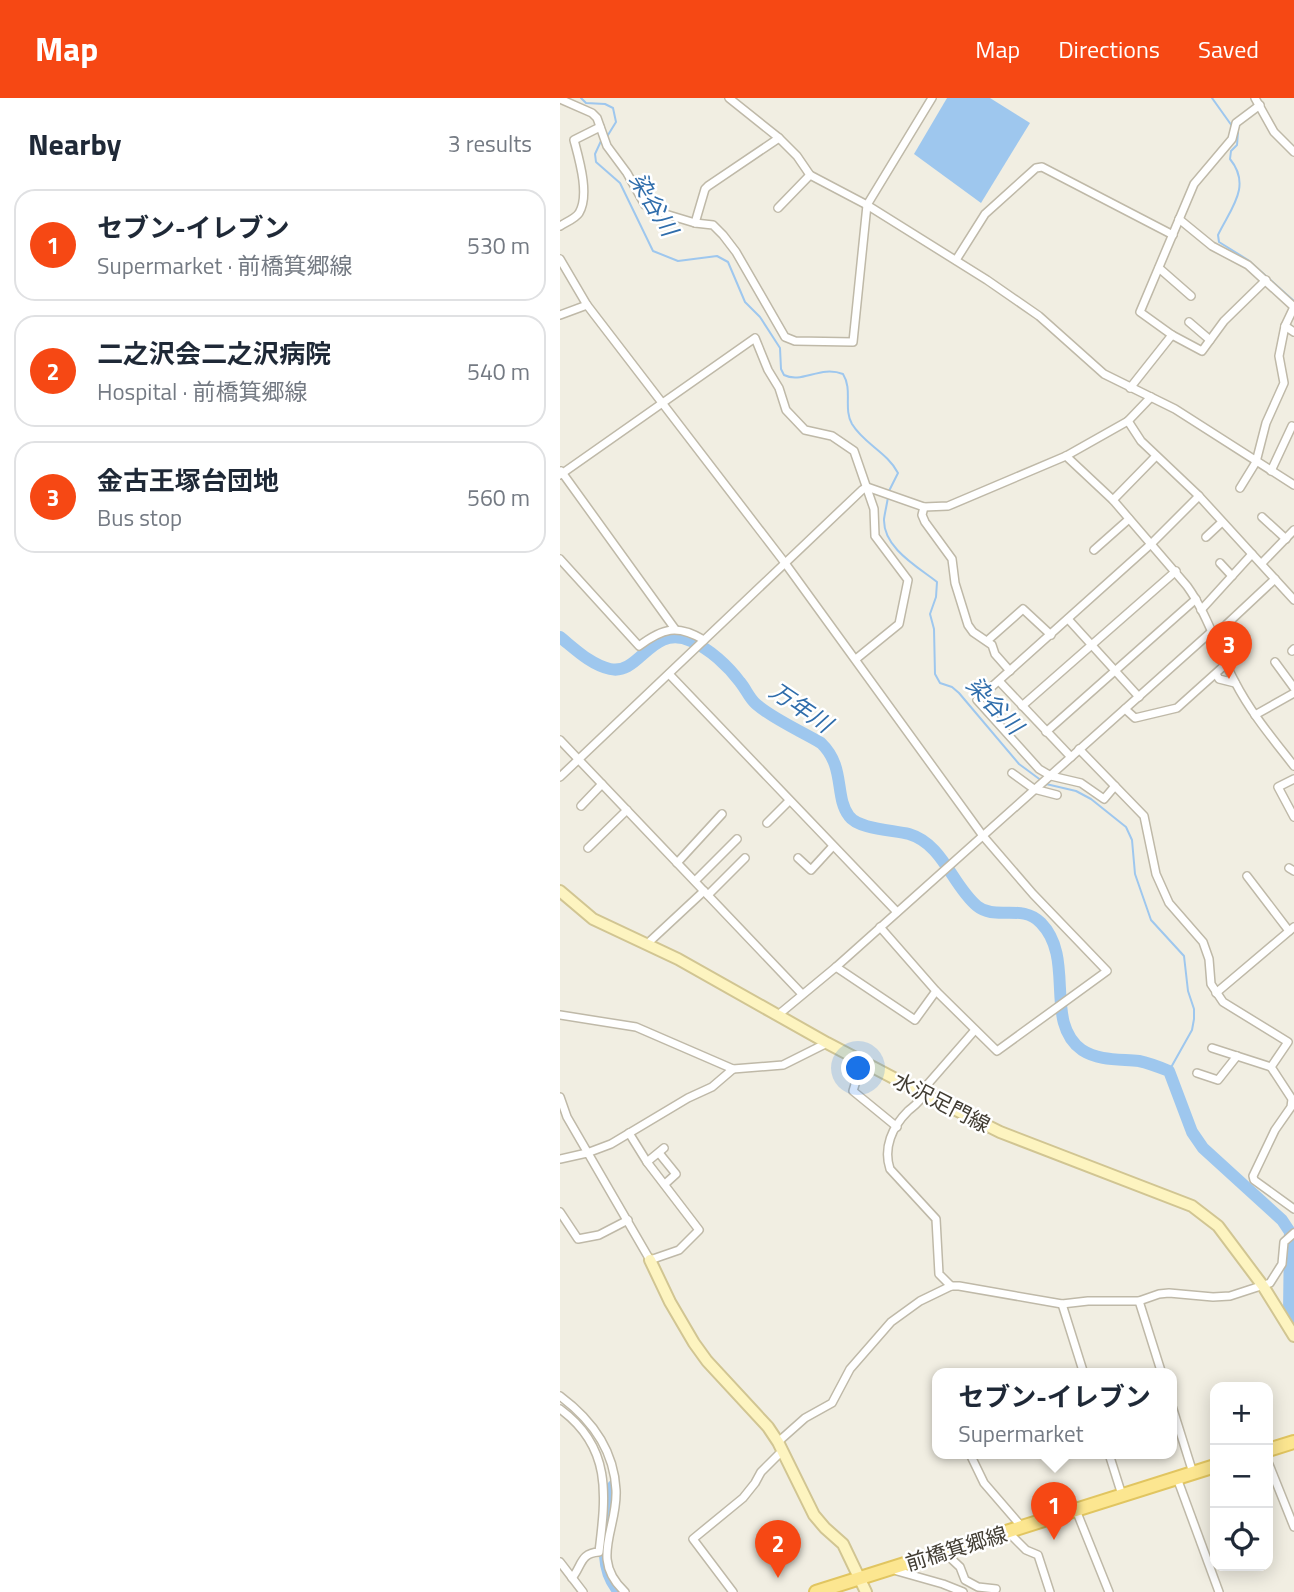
<!DOCTYPE html>
<meta charset="utf-8">
<style>
:root{--surface:#fff;--page:#f6f6f7;--text:#1f2937;--muted:#747a83;--line:#e0e1e3;--accent:#f64814}
body{margin:0;font-family:"Titillium Web","Noto Sans JP",sans-serif;background:var(--page);color:var(--text)}
.controls{position:absolute;right:21px;bottom:21px;display:grid;overflow:hidden;border-radius:14px;box-shadow:0 4px 18px #0003}
.controls button{width:63px;height:63px;display:grid;place-items:center;padding:0;border:0;border-bottom:2px solid var(--line);background:var(--surface);color:var(--text);font:35px sans-serif}
.you{position:absolute;left:299px;top:971px;width:24px;height:24px;margin:-18px;border:5px solid #fff;border-radius:50%;background:#1a73e8;box-shadow:0 0 0 10px #1a73e833}
.badge{display:grid;place-items:center;width:46px;height:46px;border-radius:50%;background:var(--accent);color:#fff;font-size:23px;font-weight:700}
.pin{position:absolute;translate:-50% -58px;filter:drop-shadow(0 2px 4px #0008)}
.pin::after{content:'';position:absolute;top:37px;width:24px;height:21px;background:inherit;clip-path:polygon(0 0,100% 0,50% 100%)}
.popup{position:absolute;left:372px;top:1270px;width:245px;height:91px;box-sizing:border-box;display:grid;place-content:center;border-radius:14px;background:var(--surface);filter:drop-shadow(0 2px 5px #0005);font-size:23px;white-space:nowrap;color:var(--muted)}
.popup b{font-size:26px;color:var(--text)}
.popup::after{content:'';position:absolute;left:50%;top:100%;margin-left:-14px;border:14px solid transparent;border-top-color:var(--surface)}
.list{margin:0;padding:0;list-style:none}
h2{display:flex;justify-content:space-between;align-items:center;height:91px;margin:0;padding:0 28px;font-size:30px}
h2 small{font-size:23px;font-weight:400;color:var(--muted)}
.list li{display:grid;grid-template-columns:46px 1fr auto;gap:21px;align-items:center;box-sizing:border-box;height:112px;margin:0 14px 14px;padding:0 14px;border:2px solid var(--line);border-radius:21px}
.list b{display:block;font-size:26px;white-space:nowrap}
.list p{margin:0;font-size:23px;white-space:nowrap;color:var(--muted)}
.list em{font-size:23px;font-style:normal;color:var(--muted)}
.icon{flex:none;width:38px;height:38px;fill:none;stroke:currentColor;stroke-width:2;stroke-linecap:round;stroke-linejoin:round}
.map{position:relative;flex:none;width:734px;height:1494px;overflow:hidden}
header{display:flex;align-items:center;gap:42px;box-sizing:border-box;height:98px;padding:0 35px;background:var(--accent);color:#fff}
header strong{font-size:33px}
nav{display:flex;gap:38px;margin-inline-start:auto;font-size:24px}
main{display:flex}
aside{flex:1;background:var(--surface)}
.map>svg:first-child{display:block}
</style>
<header>
<strong>Map</strong>
<nav><a>Map</a><a>Directions</a><a>Saved</a></nav>
</header>
<main>
<aside>
<h2>Nearby<small>3 results</small></h2>
<ul class="list">
<li><span class="badge">1</span><div><b>セブン-イレブン</b><p>Supermarket · 前橋箕郷線</p></div><em>530 m</em></li>
<li><span class="badge">2</span><div><b>二之沢会二之沢病院</b><p>Hospital · 前橋箕郷線</p></div><em>540 m</em></li>
<li><span class="badge">3</span><div><b>金古王塚台団地</b><p>Bus stop</p></div><em>560 m</em></li>
</ul>
</aside>
<div class="map">
<svg width="734" height="1494" viewBox="0 0 734 1494">
<rect width="100%" height="100%" fill="#f1eee2"/>
<path fill="#9ec7ee" d="M387 0H430L470 25 421 105 354 56Z"/>
<g fill="none" stroke-linecap="round" stroke-linejoin="round">
<g stroke="#9ec7ee" stroke-width="2">
<path d="M21 0 26 5 45 6 53 10 56 24 48 37"/>
<path d="M652 0 672 28"/>
<path d="M678 34 677 47 671 53 670 61C692 88 671 110 658 137L659 144 688 162 734 203"/>
<path d="M41 43 35 56 36 64 60 85 93 153 118 163 157 158 168 164 185 204 200 219 220 250 221 271 224 277C242 286 260 267 283 276 293 292 283 310 292 326 304 346 327 354 338 375L329 393"/>
<path d="M328 399C327 406 325 414 324 421 323 450 358 469 377 484L376 499 370 516 374 531 375 576 380 585 392 589 399 595 459 666 482 683"/>
<path d="M486 686 516 693 531 701 566 729 572 742 575 776 591 822 624 858 628 893 634 911V921L632 932 609 973"/>
</g>
<g stroke="#9ec7ee" stroke-width="12">
<path d="M0 539C15 551 31 567 50 571 80 578 91 525 131 543 150 551 168 568 180 584 186 591 189 600 196 606 213 621 241 633 261 645 286 669 274 698 289 718 298 731 333 732 349 736 383 746 392 787 417 808 435 823 462 805 481 825 516 861 483 924 522 952 539 963 560 961 579 963 589 965 599 969 609 973L632 1034 643 1050 722 1122 730 1134 729 1216 734 1226"/>
<path d="M53 1388C52 1425 32 1462 59 1494"/>
</g>
<g stroke="#bfb9a8" stroke-width="10">
<g id="street">
<path d="M169 0 219 40 237 58 250 77 307 107 427 182 479 218 544 276 615 311 734 387"/>
<path d="M695 0 714 34 734 54"/>
<path d="M0 1 32 15 37 20 47 48 67 75 85 107 92 112 135 125 153 127 163 137 176 154 225 239 235 243 293 244 307 107 372 0"/>
<path d="M700 7 676 25 672 41 634 86 580 214 612 237 642 253 664 223 706 182"/>
<path d="M218 110 250 77"/>
<path d="M619 121 652 148 688 167 734 209"/>
<path d="M135 125 145 91 148 88 219 40"/>
<path d="M0 128C6 124 15 121 19 115 30 97 19 61 14 42L40 29"/>
<path d="M0 161 27 207 225 465 423 738 473 796 547 873 437 953 376 893 320 829"/>
<path d="M396 162 425 116 476 70 482 69 613 137"/>
<path d="M599 170 631 198"/>
<path d="M0 217 27 207"/>
<path d="M629 224 650 242"/>
<path d="M725 228 734 234"/>
<path d="M570 290 612 237"/>
<path d="M568 323 581 343 639 398 734 502"/>
<path d="M506 358 553 402 627 488C648 517 658 553 675 584 691 615 713 641 734 668"/>
<path d="M1 373 115 531"/>
<path d="M711 373 732 328"/>
<path d="M0 377 195 240 208 272 219 290 226 312 245 332 272 338 294 353 314 411 315 438 348 482 339 526 296 561"/>
<path d="M680 390 696 364 706 325 724 285 719 258 725 228 734 209"/>
<path d="M553 402 596 358"/>
<path d="M364 409 362 417 365 424 392 461 395 485 408 527 413 534 432 547 435 556 450 573"/>
<path d="M702 419 726 441"/>
<path d="M646 439 662 424"/>
<path d="M534 452 569 421"/>
<path d="M0 461 79 548C103 530 117 526 144 542"/>
<path d="M660 465 672 478"/>
<path d="M702 465 734 432"/>
<path d="M641 512 692 456"/>
<path d="M508 521 579 599"/>
<path d="M653 539 715 481"/>
<path d="M427 543 463 511 491 537"/>
<path d="M732 553 734 551"/>
<path d="M715 564 734 590"/>
<path d="M109 576 337 814"/>
<path d="M656 576 659 581 675 585"/>
<path d="M439 583 511 659"/>
<path d="M462 608 616 473"/>
<path d="M565 611 575 620 617 610 666 566"/>
<path d="M695 617 734 595"/>
<path d="M486 634 636 501"/>
<path d="M0 642 242 896"/>
<path d="M519 651 584 718 596 776 609 805 643 844 649 861 651 886 663 904 728 944 711 969 732 1001 731 1009 715 1032 693 1078 694 1082 734 1111"/>
<path d="M452 675 474 691 497 697"/>
<path d="M0 679 302 392 307 389 364 409 388 408 506 358 568 323 591 299"/>
<path d="M734 681 718 689 734 719"/>
<path d="M555 688 544 701 521 685 491 678 479 671 417 602 591 446 639 398"/>
<path d="M21 708 42 686"/>
<path d="M207 725 229 703"/>
<path d="M28 750 67 712"/>
<path d="M238 760 251 772 273 748"/>
<path d="M117 765 162 716"/>
<path d="M729 770 734 773"/>
<path d="M687 778 729 833"/>
<path d="M135 783 177 741"/>
<path d="M148 797 185 760"/>
<path d="M87 846 144 793"/>
<path d="M276 869 355 922 376 893"/>
<path d="M656 895 734 829"/>
<path d="M0 917 76 929 173 971"/>
<path d="M218 917 276 869 651 534"/>
<path d="M652 950 711 969"/>
<path d="M302 963 293 993 337 1029"/>
<path d="M637 975 658 982 677 958"/>
<path d="M360 995 415 932"/>
<path d="M364 996C360 1004 355 1007 348 1013 332 1029 323 1050 330 1071L376 1121 379 1176 391 1188"/>
<path d="M0 999 7 1019 90 1162 119 1152 139 1132 87 1064 69 1035"/>
<path d="M99 1055 116 1076 105 1086"/>
<path d="M0 1061 27 1055 51 1046 128 1000 152 989 173 971 223 967 267 945"/>
<path d="M87 1064 104 1050"/>
<path d="M0 1114 18 1141 39 1137 68 1122"/>
<path d="M579 1203 602 1276"/>
<path d="M502 1206 524 1276"/>
<path d="M0 1298C31 1321 54 1352 56 1392 58 1431 29 1461 65 1494"/>
<path d="M611 1305 633 1375"/>
<path d="M0 1311C52 1349 46 1397 39 1454 20 1455 22 1468 12 1480"/>
<path d="M218 1344 245 1320 272 1305 290 1271 331 1224 360 1203 391 1188H399L502 1206 528 1203H579L599 1196 609 1195 653 1199 670 1198 710 1185 722 1166 724 1144 734 1135"/>
<path d="M410 1356 424 1385 462 1429"/>
<path d="M549 1356 562 1397"/>
<path d="M708 1364 734 1429"/>
<path d="M617 1380 659 1494"/>
<path d="M516 1412 549 1494"/>
<path d="M448 1434 466 1452 478 1457 490 1494"/>
<path d="M384 1454 400 1469 405 1482 418 1489 436 1491"/>
<path d="M0 1464 23 1494"/>
<path d="M333 1470 337 1473 383 1486 403 1494"/>
<path d="M173 1494 133 1441 183 1400 195 1385 201 1374 222 1353"/>
</g>
</g>
<g stroke="#d1c592" stroke-width="14">
<g id="secondary">
<path d="M0 793 33 821 118 861 267 945 364 996 440 1034 632 1108 658 1128 703 1188 734 1238"/>
<path d="M90 1162 110 1204 134 1245 147 1263 208 1329 218 1344 254 1417 265 1430 283 1446 306 1494"/>
</g>
</g>
<g stroke="#e1c560" stroke-width="16">
<g id="primary">
<path d="M708 1352 734 1344"/>
<path d="M256 1494 655 1368"/>
</g>
</g>
<use href="#street" stroke="#fff" stroke-width="7"/>
<use href="#secondary" stroke="#fdf4c0" stroke-width="10"/>
<use href="#primary" stroke="#fce690" stroke-width="12"/>
</g>
<g text-anchor="middle" dominant-baseline="central" stroke-width="5" stroke-linejoin="round" paint-order="stroke">
<g font-size="21" fill="#423d33" stroke="#fff">
<text transform="translate(382 1004) rotate(27)">水沢足門線</text>
<text transform="translate(396 1450) rotate(-17)">前橋箕郷線</text>
</g>
<g font-size="23" font-style="italic" fill="#2f6dab" stroke="#fff">
<text transform="translate(94 106) rotate(59)">染谷川</text>
<text transform="translate(435 607) rotate(46)">染谷川</text>
<text transform="translate(241 609) rotate(34)">万年川</text>
</g>
</g>
</svg>
<div class="controls">
<button>+</button>
<button>−</button>
<button><svg class="icon" aria-label="locate" viewBox="0 0 24 24"><circle cx="12" cy="12" r="6"/><path d="M12 2v4M12 18v4M2 12h4M18 12h4"/></svg></button>
</div>
<div class="you"></div>
<div class="pin badge" style="left:494px;top:1442px">1</div>
<div class="popup"><b>セブン-イレブン</b>Supermarket</div>
<div class="pin badge" style="left:218px;top:1480px">2</div>
<div class="pin badge" style="left:669px;top:581px">3</div>
</div>
</main>
